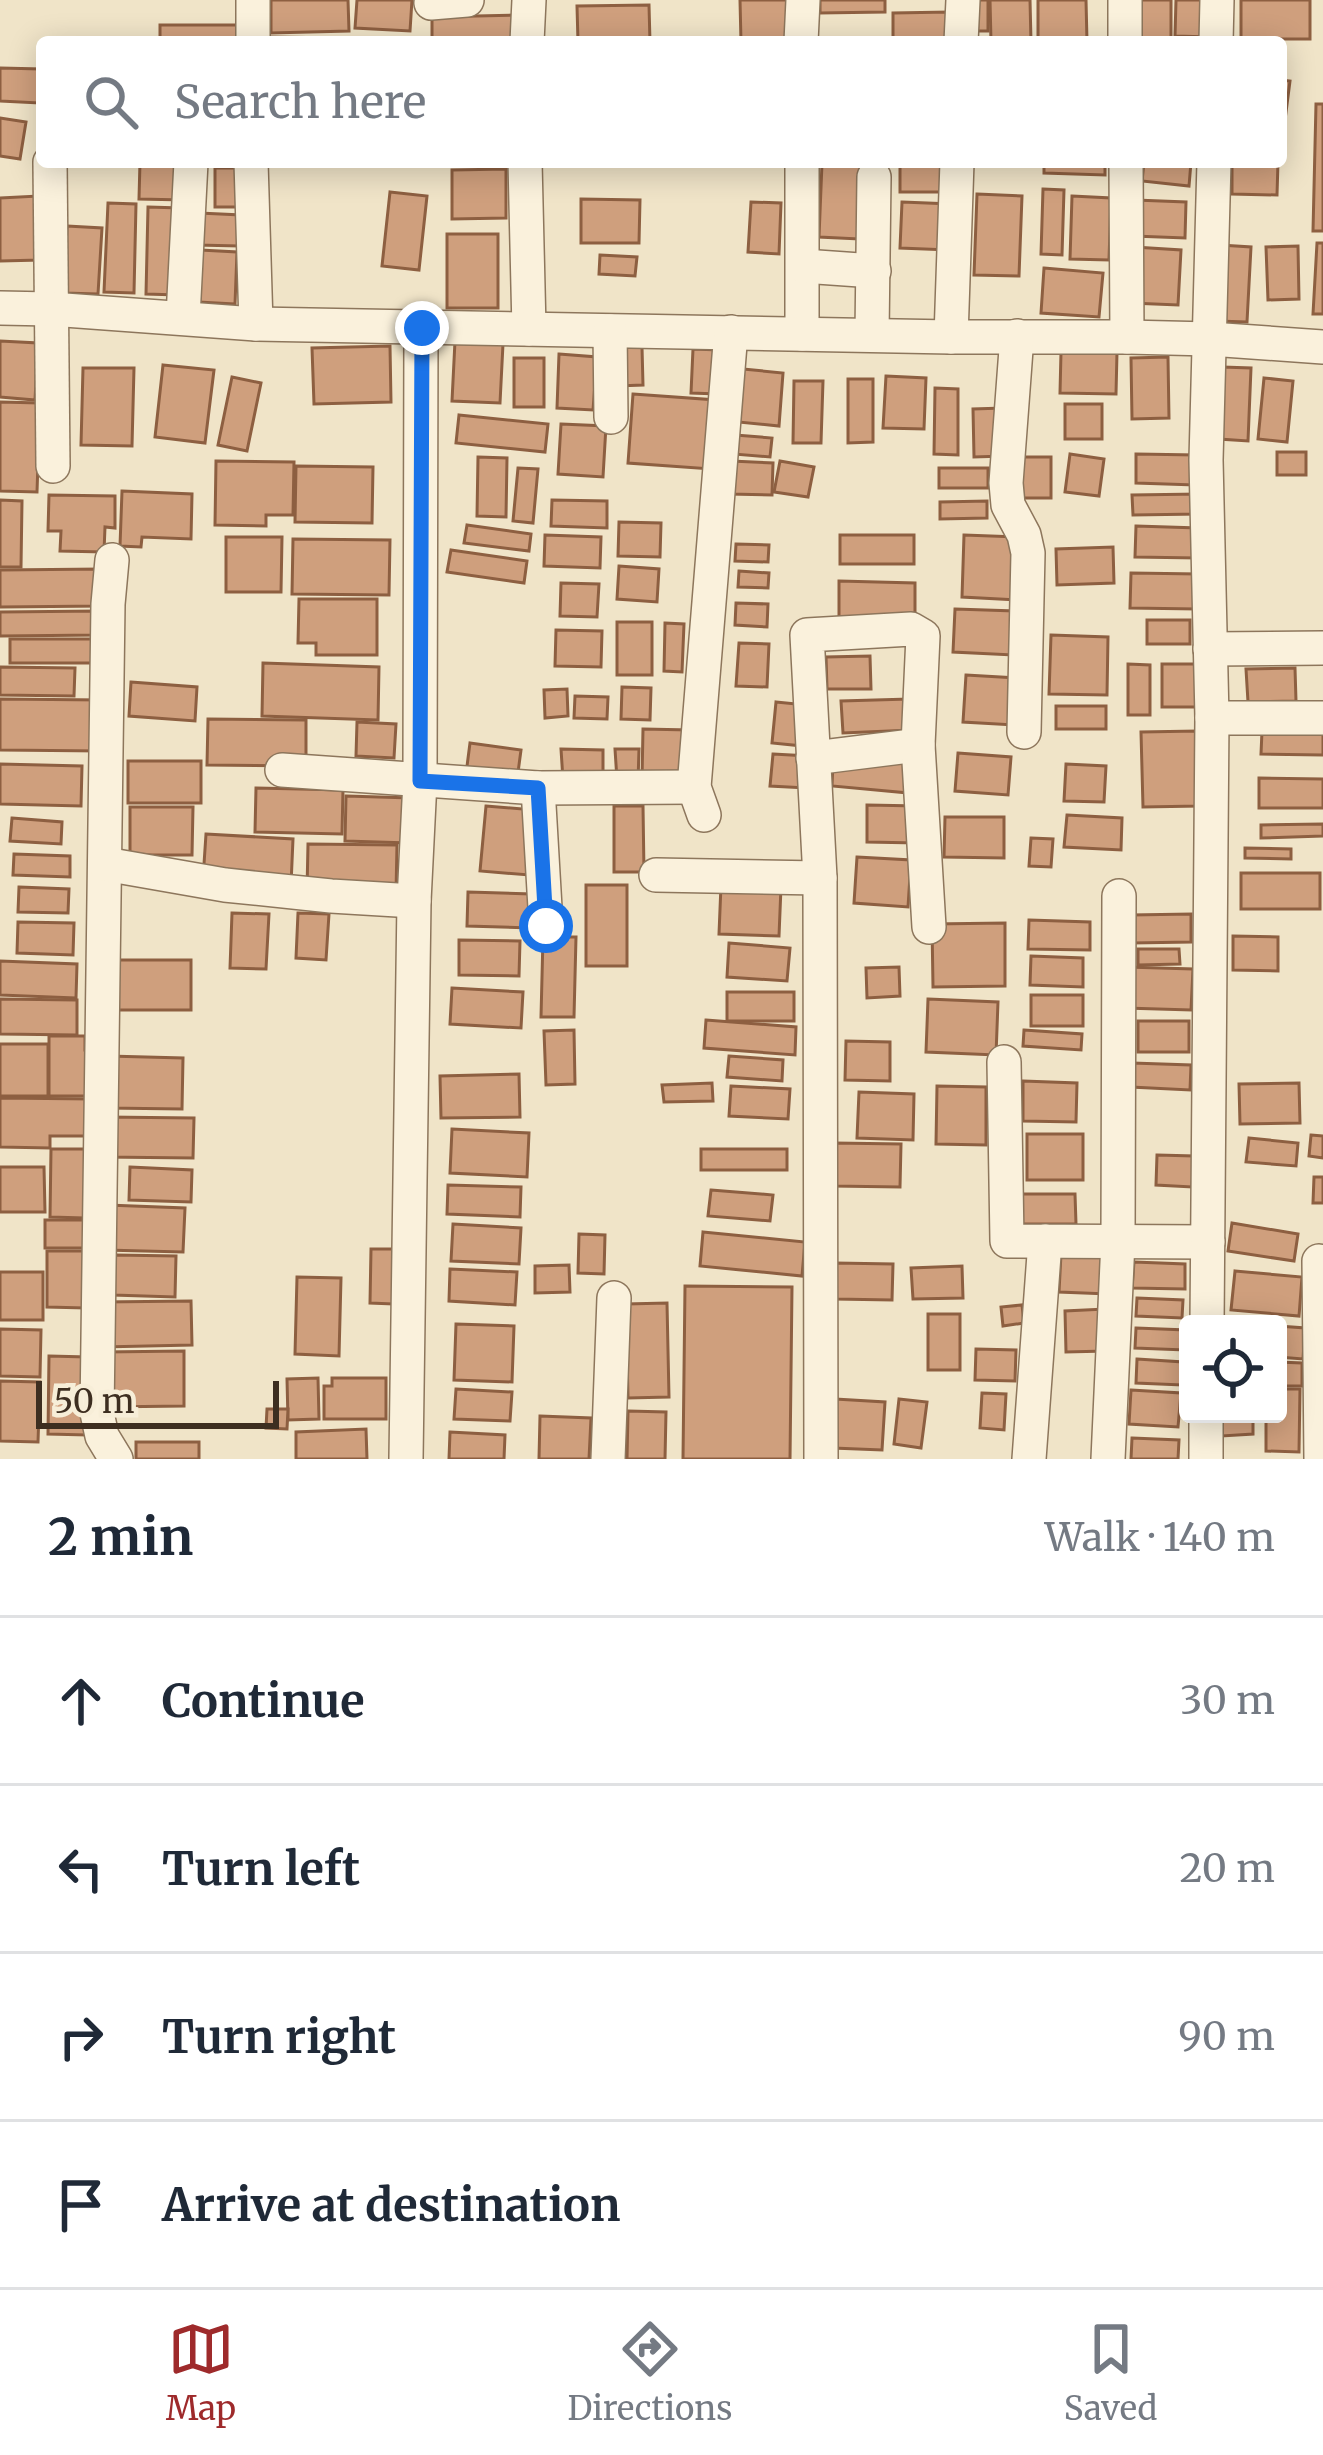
<!DOCTYPE html>
<meta charset="utf-8">
<style>
:root{--surface:#fff;--page:#f6f6f7;--text:#1f2937;--muted:#747a83;--line:#e0e1e3;--accent:#9e2a2b}
body{margin:0;font-family:Merriweather,serif;background:var(--page);color:var(--text)}
.controls{position:absolute;right:36px;bottom:36px;display:grid;overflow:hidden;border-radius:12px;box-shadow:0 6px 30px #0003}
.controls button{width:108px;height:108px;display:grid;place-items:center;padding:0;border:0;border-bottom:3px solid var(--line);background:var(--surface);color:var(--text);font:60px sans-serif}
.scale{position:absolute;left:36px;bottom:30px;width:243px;box-sizing:border-box;padding-left:12px;border:6px solid #3d2e20;border-top:0;font-size:33px;line-height:42px;white-space:nowrap;color:#3d2e20;-webkit-text-stroke:9px #f7eed8;paint-order:stroke}
.stop{position:absolute;width:36px;height:36px;margin:-27px;border:9px solid #1a73e8;border-radius:50%;background:#fff}
.stop.end{background:#1a73e8;border-color:#fff;box-shadow:0 3px 12px #0008}
.list{margin:0;padding:0;list-style:none}
h2{display:flex;justify-content:space-between;align-items:center;height:156px;margin:0;padding:0 48px;font-size:51px}
h2 small{font-size:39px;font-weight:400;color:var(--muted)}
.list li{display:grid;grid-template-columns:78px 1fr auto;gap:36px;align-items:center;box-sizing:border-box;height:168px;padding:0 48px;border-top:3px solid var(--line)}
.list b{display:block;font-size:45px;white-space:nowrap}
.list em{font-size:39px;font-style:normal;color:var(--muted)}
.icon{flex:none;width:66px;height:66px;fill:none;stroke:currentColor;stroke-width:2;stroke-linecap:round;stroke-linejoin:round}
.map{position:relative;flex:none;width:1323px;height:1459px;overflow:hidden}
.search{position:absolute;background:var(--surface);box-shadow:0 6px 30px #0003;left:36px;right:36px;top:36px;height:132px;display:flex;align-items:center;gap:30px;box-sizing:border-box;padding:0 42px;border-radius:12px;color:var(--muted);font-size:45px}
.sheet{height:828px;background:var(--surface)}
nav{display:flex;justify-content:space-around;align-items:center;box-sizing:border-box;height:168px;border-top:3px solid var(--line);background:var(--surface);font-size:33px;color:var(--muted)}
nav a{display:grid;justify-items:center;gap:6px}
nav .on{color:var(--accent)}
.map>svg:first-child{display:block}
</style>
<div class="map">
<svg width="1323" height="1459" viewBox="0 0 1323 1459">
<rect width="100%" height="100%" fill="#f0e4c8"/>
<g fill="#cf9f7d" stroke="#8d5f41" stroke-width="3">
<path d="M271 0H348L349 31 271 33Z"/>
<path d="M357 0H412L410 31 355 28Z"/>
<path d="M740 0H793V42H741Z"/>
<path d="M820 0H885V12L820 13Z"/>
<rect x="966" y="0" width="22" height="31"/>
<path d="M990 0H1030L1031 42H991Z"/>
<path d="M1038 0H1086L1087 42H1038Z"/>
<rect x="1129" y="0" width="42" height="41"/>
<path d="M1176 0H1212L1211 37 1175 36Z"/>
<rect x="1241" y="0" width="69" height="39"/>
<path d="M649 5 650 42H578L577 6Z"/>
<path d="M949 12V42H893V13Z"/>
<path d="M517 15 518 42H432V17Z"/>
<rect x="160" y="25" width="78" height="17"/>
<path d="M268 37 344 38V42H268Z"/>
<path d="M0 68 41 69 39 103 0 101Z"/>
<path d="M1281 80 1290 81 1285 120H1281Z"/>
<path d="M1316 104H1323V231H1313Z"/>
<path d="M0 118 26 122 20 159 0 156Z"/>
<path d="M140 162H185L184 200 139 199Z"/>
<rect x="900" y="162" width="46" height="30"/>
<path d="M1044 162H1105V175L1044 173Z"/>
<path d="M1144 162H1191L1189 186 1142 181Z"/>
<path d="M1232 162H1278L1277 195 1232 194Z"/>
<path d="M822 163 862 165 859 239 819 237Z"/>
<rect x="215" y="168" width="30" height="39"/>
<path d="M506 169V218L452 219V170Z"/>
<path d="M1043 189 1064 190 1062 255 1041 254Z"/>
<path d="M390 192 427 196 419 270 382 266Z"/>
<path d="M977 194 1022 196 1019 276 974 275Z"/>
<path d="M38 196 40 260 0 261V198Z"/>
<path d="M1072 196 1111 198 1109 260 1070 259Z"/>
<path d="M581 199 640 200 639 243H581Z"/>
<path d="M1135 200 1186 202 1185 238 1134 236Z"/>
<path d="M751 202 781 203 779 254 748 252Z"/>
<path d="M902 202 951 204 949 250 900 248Z"/>
<path d="M108 203 136 204 134 293 104 292Z"/>
<path d="M148 207 180 208 178 295 146 294Z"/>
<path d="M199 213 241 215 239 246 197 245Z"/>
<path d="M67 226 102 228 98 294 64 293Z"/>
<rect x="447" y="234" width="51" height="74"/>
<path d="M1317 243H1323V314H1313Z"/>
<path d="M1220 245 1251 247 1247 322 1217 321Z"/>
<path d="M1298 246 1299 299 1268 300 1266 247Z"/>
<path d="M1134 247 1181 250 1178 305 1131 303Z"/>
<path d="M200 250 237 252 235 304 198 302Z"/>
<path d="M600 255 637 257 635 276 599 274Z"/>
<path d="M1044 268 1103 273 1099 317 1041 313Z"/>
<path d="M0 341 38 343 35 400 0 397Z"/>
<path d="M455 341 503 344 500 403 452 401Z"/>
<path d="M390 346 391 402 314 404 312 348Z"/>
<path d="M642 347 643 385 617 386 615 348Z"/>
<path d="M693 349 720 350 718 394 691 393Z"/>
<path d="M1061 352H1117L1116 394 1060 393Z"/>
<path d="M559 354 597 357 593 410 557 408Z"/>
<path d="M1168 357 1169 418 1132 419 1131 358Z"/>
<rect x="514" y="358" width="30" height="49"/>
<path d="M163 365 214 370 205 443 155 437Z"/>
<path d="M1222 367 1251 368 1248 441 1219 439Z"/>
<path d="M83 368H134L132 446 81 445Z"/>
<path d="M743 369 783 373 779 426 738 422Z"/>
<path d="M886 376 926 378 924 429 883 428Z"/>
<path d="M232 377 261 383 247 451 218 445Z"/>
<path d="M1264 378 1293 381 1287 442 1258 439Z"/>
<path d="M848 379H873V442L848 443Z"/>
<path d="M794 381H823L821 443H793Z"/>
<path d="M935 388 958 389V455L934 454Z"/>
<path d="M633 394 716 400 711 469 628 463Z"/>
<path d="M0 402 40 403 37 492 0 491Z"/>
<rect x="1065" y="404" width="37" height="35"/>
<path d="M1003 408 1004 456 974 457 973 409Z"/>
<path d="M459 415 548 424 545 452 456 443Z"/>
<path d="M561 424 606 426 603 477 558 474Z"/>
<path d="M735 435 772 438 770 457 733 454Z"/>
<rect x="1277" y="452" width="29" height="23"/>
<path d="M1070 454 1104 459 1099 496 1065 492Z"/>
<path d="M1136 454 1196 455 1195 485 1136 483Z"/>
<path d="M478 457 507 458 506 517 477 516Z"/>
<rect x="1016" y="457" width="35" height="41"/>
<path d="M216 461 294 462 293 515H266V526L215 525Z"/>
<path d="M731 461 773 463 772 495 729 494Z"/>
<path d="M780 461 814 467 808 497 774 492Z"/>
<path d="M296 466 373 467 372 523 295 522Z"/>
<path d="M518 468 538 469 533 523 513 521Z"/>
<rect x="939" y="468" width="49" height="20"/>
<path d="M122 491 192 494 191 539 142 537 141 547 120 546Z"/>
<path d="M1199 494V514L1133 515 1132 495Z"/>
<path d="M49 495 115 496V528L105 527 104 552 60 551 61 531H48Z"/>
<path d="M0 500 22 501 21 567H0Z"/>
<path d="M552 500 607 501V528L551 526Z"/>
<path d="M987 501V518L940 519V502Z"/>
<path d="M619 522 661 523 660 557 618 556Z"/>
<path d="M467 525 531 534 529 551 464 543Z"/>
<path d="M1136 526 1198 528 1197 558 1135 557Z"/>
<path d="M545 535 601 537 600 568 544 566Z"/>
<rect x="840" y="535" width="74" height="29"/>
<path d="M964 535 1021 537 1018 600 962 597Z"/>
<path d="M226 537H282L281 592H226Z"/>
<path d="M293 539 390 540 389 595 292 594Z"/>
<path d="M736 544 769 545 768 562 735 561Z"/>
<path d="M1113 547 1114 583 1057 585 1056 549Z"/>
<path d="M451 550 527 561 524 583 447 572Z"/>
<path d="M619 566 659 569 657 602 617 599Z"/>
<path d="M101 569V606L0 607V570Z"/>
<path d="M739 571 769 573 768 588 738 587Z"/>
<path d="M1131 573 1198 574 1197 609 1130 608Z"/>
<path d="M839 581 915 583V619L839 617Z"/>
<path d="M561 583 599 584 597 617 560 616Z"/>
<path d="M299 599H377V655H316V643H298Z"/>
<path d="M736 603 768 604 767 627 735 625Z"/>
<path d="M955 609 1015 611 1013 655 953 652Z"/>
<path d="M99 611V635L0 636V612Z"/>
<rect x="1147" y="620" width="43" height="24"/>
<rect x="617" y="622" width="35" height="53"/>
<path d="M665 623 684 624 682 672 664 671Z"/>
<path d="M556 630 602 631 601 667 555 666Z"/>
<path d="M1051 635 1108 637 1107 695 1049 694Z"/>
<rect x="10" y="639" width="93" height="24"/>
<path d="M739 643 769 644 767 687 736 686Z"/>
<path d="M870 656 871 689H827L826 657Z"/>
<path d="M263 663 379 667 378 720 262 716Z"/>
<path d="M1128 664 1150 665V715H1128Z"/>
<rect x="1162" y="664" width="36" height="43"/>
<path d="M0 667 75 668 74 696 0 695Z"/>
<path d="M1295 668 1296 701 1248 702 1246 669Z"/>
<path d="M966 675 1017 678 1014 725 963 722Z"/>
<path d="M131 682 197 687 195 721 129 716Z"/>
<path d="M622 687 651 688 650 720 621 719Z"/>
<path d="M567 689 568 716 545 718 544 690Z"/>
<path d="M575 696 608 697 607 719 574 718Z"/>
<path d="M0 699 102 700 101 751 0 750Z"/>
<path d="M909 699 912 730 843 733 841 701Z"/>
<path d="M776 702 807 705 803 746 772 743Z"/>
<rect x="1056" y="706" width="50" height="23"/>
<path d="M208 719 306 720V766L207 765Z"/>
<path d="M357 722 396 724 394 758 356 756Z"/>
<path d="M643 729 690 730 689 780 642 779Z"/>
<path d="M1197 731 1199 806 1143 807 1141 732Z"/>
<path d="M1262 731 1323 732V755L1261 754Z"/>
<path d="M470 743 521 750 517 780 466 774Z"/>
<path d="M561 749 603 750V779L563 780Z"/>
<path d="M615 749H639L638 782 617 780Z"/>
<path d="M958 753 1011 757 1008 795 955 791Z"/>
<path d="M773 754 808 756 806 788 770 786Z"/>
<path d="M912 758 909 793 832 786 833 761Z"/>
<rect x="128" y="761" width="73" height="42"/>
<path d="M0 764 82 766 81 806 0 804Z"/>
<path d="M1066 764 1106 766 1104 802 1064 801Z"/>
<path d="M1259 778 1323 779V808H1259Z"/>
<path d="M256 788 343 790 342 834 255 832Z"/>
<path d="M346 796 411 798 410 843 345 841Z"/>
<path d="M867 805 918 806 917 843 867 842Z"/>
<path d="M486 806 535 810 529 875 480 871Z"/>
<path d="M614 806H643L644 872H614Z"/>
<path d="M130 807H193L192 855H130Z"/>
<path d="M1067 815 1122 818 1121 850 1064 847Z"/>
<path d="M945 817H1004V858L944 857Z"/>
<path d="M12 818 62 822 61 844 10 841Z"/>
<path d="M1323 824V836L1261 838V825Z"/>
<path d="M206 834 293 839 291 885 203 879Z"/>
<path d="M1031 838 1053 839 1051 867 1029 866Z"/>
<path d="M308 844 397 845 396 892 307 891Z"/>
<path d="M1245 848 1291 849V859L1245 858Z"/>
<path d="M14 854 70 856V877L13 875Z"/>
<path d="M857 857 911 860 908 907 854 903Z"/>
<rect x="1241" y="873" width="79" height="36"/>
<rect x="586" y="885" width="41" height="81"/>
<path d="M721 885 781 887 779 936 719 934Z"/>
<path d="M19 887 69 889 68 913 18 912Z"/>
<path d="M468 892 531 894 530 928 467 926Z"/>
<path d="M232 913 269 914 266 969 230 968Z"/>
<path d="M298 913 329 914 326 960 296 958Z"/>
<path d="M1191 914V942L1132 943 1131 915Z"/>
<path d="M1029 920 1090 922V950L1028 949Z"/>
<path d="M18 922 74 923 73 955 17 953Z"/>
<path d="M1005 923V986L933 987 932 924Z"/>
<path d="M1233 936 1278 937V971L1233 970Z"/>
<path d="M543 937H576L574 1017H541Z"/>
<path d="M459 940 520 941 519 976 459 975Z"/>
<path d="M729 943 790 948 787 981 727 977Z"/>
<path d="M1138 949H1179L1180 964 1138 965Z"/>
<path d="M1031 956 1083 958V987L1030 985Z"/>
<path d="M112 960H191V1010H113Z"/>
<path d="M0 961 77 964 76 998 0 995Z"/>
<path d="M899 967 900 996 867 998 866 968Z"/>
<path d="M1126 967 1193 969 1191 1010 1125 1008Z"/>
<path d="M452 988 523 992 521 1028 450 1024Z"/>
<rect x="727" y="992" width="67" height="29"/>
<rect x="1031" y="995" width="52" height="31"/>
<path d="M0 999 77 1000V1035L0 1034Z"/>
<path d="M928 999 998 1002 996 1055 926 1052Z"/>
<path d="M706 1020 796 1027 795 1055 704 1048Z"/>
<rect x="1138" y="1021" width="51" height="31"/>
<path d="M574 1030 575 1084 546 1085 544 1031Z"/>
<path d="M1024 1030 1082 1034 1081 1050 1023 1046Z"/>
<path d="M49 1036H85V1050H96V1096H49Z"/>
<path d="M846 1041 890 1042V1081L845 1080Z"/>
<rect x="0" y="1044" width="48" height="52"/>
<path d="M108 1056 183 1058 182 1109 107 1108Z"/>
<path d="M729 1056 783 1060 782 1081 727 1077Z"/>
<path d="M1132 1063 1191 1065 1190 1090 1131 1087Z"/>
<path d="M519 1074 520 1117 441 1118 440 1076Z"/>
<path d="M1023 1081 1077 1083 1076 1122 1023 1121Z"/>
<path d="M712 1083 713 1101 664 1102 662 1085Z"/>
<path d="M1299 1083 1300 1123 1240 1124 1239 1084Z"/>
<path d="M731 1086 790 1089 788 1119 729 1116Z"/>
<path d="M937 1086 986 1087V1145L936 1144Z"/>
<path d="M859 1092 914 1094 913 1140 857 1138Z"/>
<path d="M0 1098 93 1099 92 1136H50V1148L0 1147Z"/>
<path d="M105 1117 194 1118 193 1158 104 1157Z"/>
<path d="M452 1129 529 1133 527 1177 450 1173Z"/>
<rect x="1027" y="1134" width="56" height="46"/>
<path d="M1311 1135 1323 1136V1158L1309 1156Z"/>
<path d="M1249 1138 1298 1143 1296 1166 1246 1162Z"/>
<path d="M834 1143 901 1144 900 1187 833 1186Z"/>
<path d="M51 1149H86L85 1218 50 1217Z"/>
<rect x="701" y="1149" width="86" height="21"/>
<path d="M1157 1155 1194 1156 1192 1187 1156 1185Z"/>
<path d="M0 1167H44L45 1212H0Z"/>
<path d="M130 1167 192 1170 191 1202 129 1200Z"/>
<path d="M1314 1177H1323V1203H1313Z"/>
<path d="M448 1185 521 1187 520 1217 447 1214Z"/>
<path d="M711 1190 773 1195 770 1221 708 1216Z"/>
<path d="M1022 1194H1075L1076 1224H1022Z"/>
<path d="M107 1205 185 1208 183 1252 105 1250Z"/>
<rect x="45" y="1220" width="46" height="28"/>
<path d="M1232 1223 1298 1234 1294 1261 1228 1251Z"/>
<path d="M453 1224 521 1228 519 1264 451 1261Z"/>
<path d="M703 1232 805 1242 802 1276 700 1266Z"/>
<path d="M579 1234 605 1235 604 1274 578 1273Z"/>
<path d="M371 1249H394L393 1304 370 1303Z"/>
<path d="M47 1251H85V1308L47 1307Z"/>
<path d="M1061 1254 1109 1256 1108 1294 1059 1292Z"/>
<path d="M115 1255 176 1256 175 1297 113 1295Z"/>
<path d="M1134 1262 1185 1264V1289L1132 1288Z"/>
<path d="M835 1263 893 1264 892 1300 835 1299Z"/>
<path d="M569 1265 570 1292 535 1293V1266Z"/>
<path d="M962 1266 963 1298 913 1299 911 1268Z"/>
<path d="M450 1269 517 1272 515 1305 449 1301Z"/>
<path d="M1235 1271 1302 1277 1299 1316 1231 1310Z"/>
<rect x="0" y="1272" width="43" height="48"/>
<path d="M297 1277 341 1278 339 1356 295 1354Z"/>
<path d="M685 1286 792 1287 790 1459H683Z"/>
<path d="M1137 1298 1183 1300 1182 1318 1136 1316Z"/>
<path d="M191 1301 192 1345 102 1347V1302Z"/>
<path d="M667 1303 669 1397 628 1398 626 1304Z"/>
<path d="M1022 1305 1024 1323 1003 1326 1001 1307Z"/>
<path d="M1105 1309 1106 1351 1066 1352 1065 1311Z"/>
<rect x="928" y="1314" width="32" height="56"/>
<path d="M456 1324 514 1326 512 1382 454 1380Z"/>
<path d="M1278 1326 1305 1328 1303 1359 1278 1357Z"/>
<path d="M1136 1328 1186 1330 1185 1350 1135 1348Z"/>
<path d="M0 1329 41 1330 40 1377 0 1376Z"/>
<path d="M976 1349 1016 1350 1015 1381 975 1380Z"/>
<path d="M184 1351V1406L104 1407V1352Z"/>
<path d="M49 1356 87 1357V1435L48 1434Z"/>
<path d="M1137 1359 1183 1362 1182 1385 1136 1383Z"/>
<path d="M1278 1362 1302 1363V1386H1278Z"/>
<path d="M318 1378 319 1419 288 1420 287 1379Z"/>
<path d="M332 1378H386V1419H324V1386H332Z"/>
<path d="M0 1381 40 1382 38 1442 0 1441Z"/>
<path d="M456 1389 512 1392 510 1421 454 1419Z"/>
<path d="M1278 1389H1300L1299 1452 1266 1451V1414H1278Z"/>
<path d="M1131 1390 1181 1393 1178 1427 1129 1424Z"/>
<path d="M982 1393 1006 1394 1004 1430 980 1428Z"/>
<path d="M835 1399 885 1402 882 1450 833 1448Z"/>
<path d="M899 1399 927 1402 921 1448 894 1444Z"/>
<path d="M267 1409H288L287 1429 266 1428Z"/>
<path d="M628 1411 666 1412 665 1459H627Z"/>
<path d="M1221 1414H1253V1434L1222 1436Z"/>
<path d="M540 1416 591 1418 589 1459H539Z"/>
<path d="M366 1429 367 1459H296V1432Z"/>
<path d="M450 1432 505 1435 504 1459H449Z"/>
<path d="M1132 1438 1179 1440 1178 1459H1131Z"/>
<rect x="136" y="1442" width="63" height="17"/>
</g>
<g fill="none" stroke-linecap="round" stroke-linejoin="round">
<g stroke="#8d765c" stroke-width="36">
<g id="minor">
<path d="M253 0V42"/>
<path d="M1125 0V42"/>
<path d="M431 3 467 0"/>
<path d="M527 42 529 0"/>
<path d="M801 42 803 0"/>
<path d="M961 42 963 0"/>
<path d="M1216 42 1217 0"/>
<path d="M50 162 53 466"/>
<path d="M251 162 256 324"/>
<path d="M525 162 529 329"/>
<path d="M802 162V334"/>
<path d="M1126 162 1127 337"/>
<path d="M803 266 874 271"/>
<path d="M0 308 51 309 256 324 951 337H1127L1210 339 1323 347"/>
<path d="M183 317 191 162"/>
<path d="M610 331 611 417"/>
<path d="M872 334 874 177"/>
<path d="M1017 336 1006 483 1008 505 1024 535 1028 553 1024 732"/>
<path d="M951 337 957 162"/>
<path d="M112 560 108 604 97 1413 102 1436 116 1459"/>
<path d="M1210 649 1323 648"/>
<path d="M1212 718H1323"/>
<path d="M813 758 918 745"/>
<path d="M282 770 538 788 694 787"/>
<path d="M538 788 546 925"/>
<path d="M704 815 694 787 731 332"/>
<path d="M105 864 225 885 331 896 414 901"/>
<path d="M656 875 820 878"/>
<path d="M1004 1062 1007 1241 1208 1242"/>
<path d="M1319 1261 1321 1459"/>
<path d="M1207 1324 1212 718 1206 460 1214 162"/>
<path d="M406 1459 414 901 420 781 421 328"/>
<path d="M608 1459 614 1298"/>
<path d="M821 1459 820 878 807 635 911 629 923 636 918 745 929 927"/>
<path d="M1029 1459 1045 1241"/>
<path d="M1108 1459 1118 1241 1119 896"/>
<path d="M1206 1459V1414"/>
</g>
</g>
<use href="#minor" stroke="#faf1dc" stroke-width="33"/>
</g>
<g fill="none" stroke-linecap="round" stroke-linejoin="round">
<path stroke="#1a73e8" stroke-width="15" d="M422 328 420 781 538 788 546 926"/>
</g>
</svg>
<div class="controls">
<button><svg class="icon" aria-label="locate" viewBox="0 0 24 24"><circle cx="12" cy="12" r="6"/><path d="M12 2v4M12 18v4M2 12h4M18 12h4"/></svg></button>
</div>
<div class="scale">50 m</div>
<div class="stop" style="left:546px;top:926px"></div>
<div class="stop end" style="left:422px;top:328px"></div>
<div class="search"><svg class="icon" aria-label="search" viewBox="0 0 24 24"><circle cx="10" cy="10" r="6"/><path d="M15 15l6 6"/></svg>Search here</div>
</div>
<section class="sheet">
<h2>2 min<small>Walk · 140 m</small></h2>
<ul class="list">
<li><svg class="icon" aria-label="ahead" viewBox="0 0 24 24"><path d="M12 20V5M6 11l6-6 6 6"/></svg><div><b>Continue</b></div><em>30 m</em></li>
<li><svg class="icon" aria-label="left" viewBox="0 0 24 24"><path d="M17 20v-9H6M10 6l-5 5 5 5"/></svg><div><b>Turn left</b></div><em>20 m</em></li>
<li><svg class="icon" aria-label="right" viewBox="0 0 24 24"><path d="M7 20v-9h11M14 6l5 5-5 5"/></svg><div><b>Turn right</b></div><em>90 m</em></li>
<li><svg class="icon" aria-label="arrive" viewBox="0 0 24 24"><path d="M6 21V4h12l-3 4 3 4H6"/></svg><div><b>Arrive at destination</b></div></li>
</ul>
</section>
<nav>
<a class="on"><svg class="icon" aria-label="map" viewBox="0 0 24 24"><path d="M3 6l6-2 6 2 6-2v14l-6 2-6-2-6 2zM9 4v14M15 6v14"/></svg>Map</a>
<a><svg class="icon" aria-label="directions" viewBox="0 0 24 24"><path d="M12 3l9 9-9 9-9-9zM9 14v-3h6M13 9l2 2-2 2"/></svg>Directions</a>
<a><svg class="icon" aria-label="saved" viewBox="0 0 24 24"><path d="M7 4h10v16l-5-4-5 4z"/></svg>Saved</a>
</nav>
